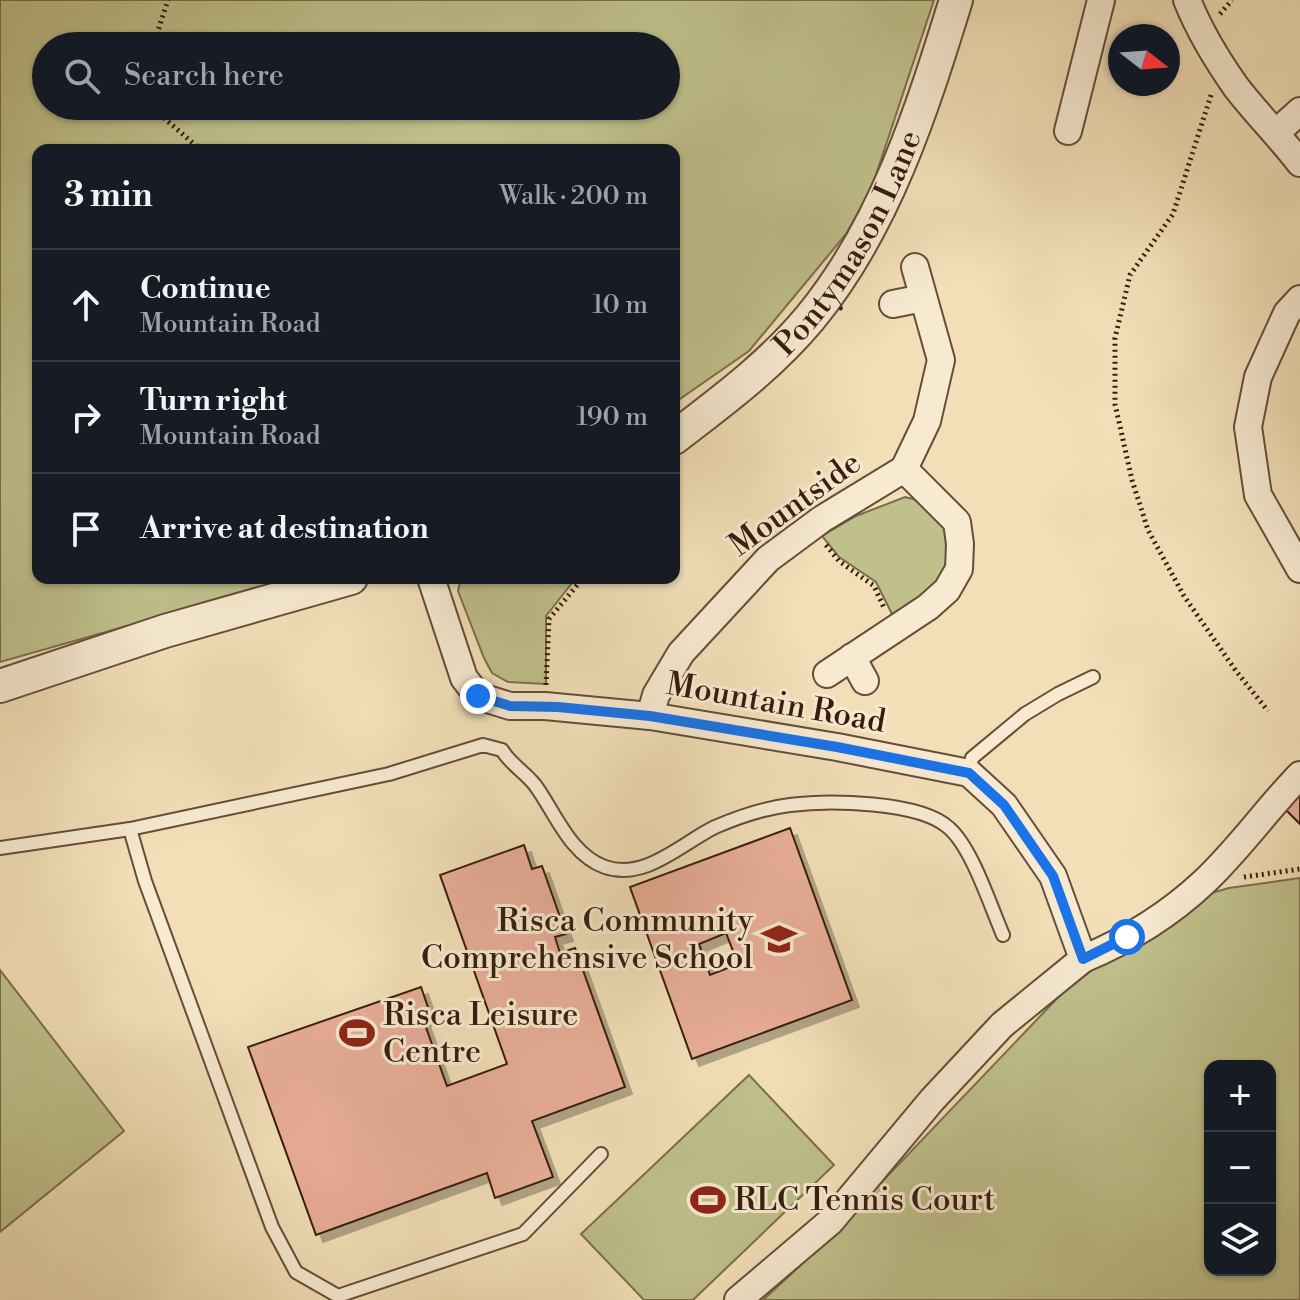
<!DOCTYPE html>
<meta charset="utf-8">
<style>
:root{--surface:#171b24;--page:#20242c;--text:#f1f3f6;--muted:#9ea1a6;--line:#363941}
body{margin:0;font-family:"Libre Bodoni",serif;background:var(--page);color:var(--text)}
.controls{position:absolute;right:24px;bottom:24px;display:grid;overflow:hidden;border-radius:16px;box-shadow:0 2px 6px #0004}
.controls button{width:72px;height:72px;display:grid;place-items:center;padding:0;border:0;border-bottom:2px solid var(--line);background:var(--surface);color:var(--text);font:40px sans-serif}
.compass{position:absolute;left:1108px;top:24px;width:72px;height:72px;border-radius:50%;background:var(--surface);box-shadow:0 2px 6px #0004;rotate:107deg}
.stop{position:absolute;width:24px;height:24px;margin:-18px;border:6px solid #1a73e8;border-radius:50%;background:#fff}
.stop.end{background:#1a73e8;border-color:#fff;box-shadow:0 2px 8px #0008}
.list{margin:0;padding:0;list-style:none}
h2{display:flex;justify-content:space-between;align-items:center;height:104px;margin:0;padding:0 32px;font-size:34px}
h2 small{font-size:26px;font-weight:400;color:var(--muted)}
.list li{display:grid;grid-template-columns:52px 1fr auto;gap:24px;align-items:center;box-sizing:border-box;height:112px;padding:0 32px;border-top:2px solid var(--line)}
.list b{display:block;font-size:30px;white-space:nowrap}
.list p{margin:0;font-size:26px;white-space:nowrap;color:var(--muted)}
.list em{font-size:26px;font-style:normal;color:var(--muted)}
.icon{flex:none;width:44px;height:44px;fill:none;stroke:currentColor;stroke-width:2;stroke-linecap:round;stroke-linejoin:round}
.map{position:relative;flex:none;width:1300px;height:1300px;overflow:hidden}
.search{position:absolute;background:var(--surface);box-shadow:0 2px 6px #0004;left:32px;top:32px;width:648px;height:88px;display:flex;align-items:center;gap:20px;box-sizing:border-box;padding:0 28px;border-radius:44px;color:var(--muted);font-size:30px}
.panel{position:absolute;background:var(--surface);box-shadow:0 2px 6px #0004;left:32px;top:144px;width:648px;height:440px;border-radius:16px}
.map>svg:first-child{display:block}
</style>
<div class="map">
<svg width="1300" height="1300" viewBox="0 0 1300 1300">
<defs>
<filter id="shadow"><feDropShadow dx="7" dy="7" stdDeviation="0" flood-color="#0004"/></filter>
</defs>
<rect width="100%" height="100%" fill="#f2dfb8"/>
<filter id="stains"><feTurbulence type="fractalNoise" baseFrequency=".0025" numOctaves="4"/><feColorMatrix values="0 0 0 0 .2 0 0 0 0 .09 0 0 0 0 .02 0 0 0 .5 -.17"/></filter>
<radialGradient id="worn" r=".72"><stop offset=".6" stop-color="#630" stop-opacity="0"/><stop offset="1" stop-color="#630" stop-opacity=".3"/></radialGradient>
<g fill="#bfc08b" stroke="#7b6e4c" stroke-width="2" fill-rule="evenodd">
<path d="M0 0H934L871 190 846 234 749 351 674 403V150H38V578H296L0 662ZM46 46H666V106H46Z"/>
<path d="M905 497 921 501 945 523C952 584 941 585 893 616L876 582 839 557 822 536 856 516Z"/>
<path d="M461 578H576L546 616V684L508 682 492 673 484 658 458 591Z"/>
<path d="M1300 878V1300H763L816 1251 1067 988 1194 898 1229 888ZM1210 1066H1270V1270H1210Z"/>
<path d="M0 970 124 1131 0 1232Z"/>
<path d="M749 1075 834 1165 693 1300H644L581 1234Z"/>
</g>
<g fill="#e9ae99" stroke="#371c0e" stroke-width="2" fill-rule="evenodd" filter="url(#shadow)">
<path d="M1300 788V824L1282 806Z"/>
<path d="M790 828 852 1000 692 1059 630 887ZM726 933 738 964 710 975 699 944Z"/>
<path d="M524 845 532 869 542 866 566 934 555 937 560 953 575 948 625 1087 532 1121 553 1177 495 1198 487 1173 316 1235 248 1047 421 987 431 1016 423 1019 447 1086 507 1064 440 875Z"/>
</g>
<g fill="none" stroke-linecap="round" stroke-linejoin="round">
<g stroke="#664d38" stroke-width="16">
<g id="service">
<path d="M969 773 972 758 1025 714 1058 694 1093 677"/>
<path d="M130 829 145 881 272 1227 296 1272 338 1296 523 1234 601 1154"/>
<path d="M0 848 130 829 389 774 483 745 502 750C510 764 525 772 535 785 555 812 570 855 605 867 645 881 682 843 715 827 738 817 765 808 790 805 828 800 920 801 949 828 972 848 990 905 1003 935"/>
</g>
</g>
<g stroke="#664d38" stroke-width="30">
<g id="minor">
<path d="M1187 0C1199 30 1217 60 1236 87 1256 113 1280 137 1300 163"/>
<path d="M1068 131 1101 0"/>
<path d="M1277 132 1300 111"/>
<path d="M1300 299 1287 313 1258 377 1248 427 1258 495 1300 569"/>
<path d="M893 304 923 298"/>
<path d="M431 578 464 678 478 696 510 706H545L650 716 837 747 969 773 1004 805 1053 876 1083 959 1002 1025 932 1100 831 1221 738 1300"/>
<path d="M852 657 865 681"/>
<path d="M827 674 928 607 947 590 959 569 960 544 957 522 904 469"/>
<path d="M650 716 656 695 681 653 768 559 822 519 904 469 927 421 941 360 915 267"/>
<path d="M1083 959C1126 941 1170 914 1204 882 1239 849 1267 809 1300 775"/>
</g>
</g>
<g stroke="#664d38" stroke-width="36">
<g id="tertiary">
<path id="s1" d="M674 438C722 401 770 366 810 318 885 227 922 110 956 0"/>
<path d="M0 686 165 631 351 578"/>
</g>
</g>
<g stroke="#371c0e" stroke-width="5" stroke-dasharray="2 4" stroke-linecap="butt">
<path d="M1220 14 1232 0"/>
<path d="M153 46 168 0"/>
<path d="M1211 95 1173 214 1130 275 1115 338V404L1132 480 1148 530 1184 596 1236 671 1268 711"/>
<path d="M150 106 201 150"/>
<path d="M826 545 839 561 874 586 885 610"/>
<path d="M546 685 549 619 583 578"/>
<path d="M1244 877 1300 869"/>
</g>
<use href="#service" stroke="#f7ead1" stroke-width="12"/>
<use href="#minor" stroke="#f7ead1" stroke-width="26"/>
<use href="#tertiary" stroke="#f7ead1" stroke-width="32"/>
</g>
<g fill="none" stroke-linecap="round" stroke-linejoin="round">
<path stroke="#1a73e8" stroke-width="10" d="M478 696 510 706 558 707 650 716 837 747 969 773 1004 805 1053 876 1083 959 1127 937"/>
</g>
<defs>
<g id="school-bare" transform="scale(2.76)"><path d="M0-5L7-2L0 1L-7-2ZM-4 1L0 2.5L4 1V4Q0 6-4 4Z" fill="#8f2418" stroke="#f7ead1" stroke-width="2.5" paint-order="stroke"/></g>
<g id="stadium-bare" transform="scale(2.76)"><path d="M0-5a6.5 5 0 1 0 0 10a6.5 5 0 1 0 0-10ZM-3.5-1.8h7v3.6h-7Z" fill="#8f2418" stroke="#f7ead1" stroke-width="2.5" paint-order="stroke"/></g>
</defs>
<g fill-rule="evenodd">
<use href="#school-bare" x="779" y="939"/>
<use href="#stadium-bare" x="357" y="1033"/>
<use href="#stadium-bare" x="708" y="1200"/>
</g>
<g text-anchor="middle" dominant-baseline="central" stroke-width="6" stroke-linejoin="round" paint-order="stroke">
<g font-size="32" fill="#371c0e" stroke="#f7ead1">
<text stroke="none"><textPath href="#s1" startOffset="266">Pontymason Lane</textPath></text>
<text transform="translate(795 504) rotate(-36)">Mountside</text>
<text transform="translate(776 703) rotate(10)">Mountain Road</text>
</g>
<g font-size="32" fill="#371c0e" stroke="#f7ead1" text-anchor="start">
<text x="753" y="921" text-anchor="end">Risca Community<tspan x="753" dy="37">Comprehensive School</tspan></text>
<text x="383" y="1015">Risca Leisure<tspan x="383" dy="37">Centre</tspan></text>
<text x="734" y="1200">RLC Tennis Court</text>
</g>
</g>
<rect width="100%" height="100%" filter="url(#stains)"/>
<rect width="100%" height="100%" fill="url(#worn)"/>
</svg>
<div class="controls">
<button>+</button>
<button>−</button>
<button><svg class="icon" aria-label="layers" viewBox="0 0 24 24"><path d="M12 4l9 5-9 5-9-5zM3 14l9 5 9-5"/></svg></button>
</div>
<svg class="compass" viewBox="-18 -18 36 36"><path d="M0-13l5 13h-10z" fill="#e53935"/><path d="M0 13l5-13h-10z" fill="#9ea1a6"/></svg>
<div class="stop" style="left:1127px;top:937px"></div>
<div class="stop end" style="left:478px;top:696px"></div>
<div class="search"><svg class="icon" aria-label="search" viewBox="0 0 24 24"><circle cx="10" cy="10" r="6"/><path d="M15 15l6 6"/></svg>Search here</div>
<section class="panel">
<h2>3 min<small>Walk · 200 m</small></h2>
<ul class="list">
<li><svg class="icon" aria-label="ahead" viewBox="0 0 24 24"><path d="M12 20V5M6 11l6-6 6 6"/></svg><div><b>Continue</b><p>Mountain Road</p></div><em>10 m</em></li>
<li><svg class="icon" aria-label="right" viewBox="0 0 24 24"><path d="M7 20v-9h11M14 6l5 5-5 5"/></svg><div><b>Turn right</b><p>Mountain Road</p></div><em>190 m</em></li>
<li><svg class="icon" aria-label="arrive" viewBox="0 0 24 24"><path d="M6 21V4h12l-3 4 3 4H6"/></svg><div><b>Arrive at destination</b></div></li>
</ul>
</section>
</div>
